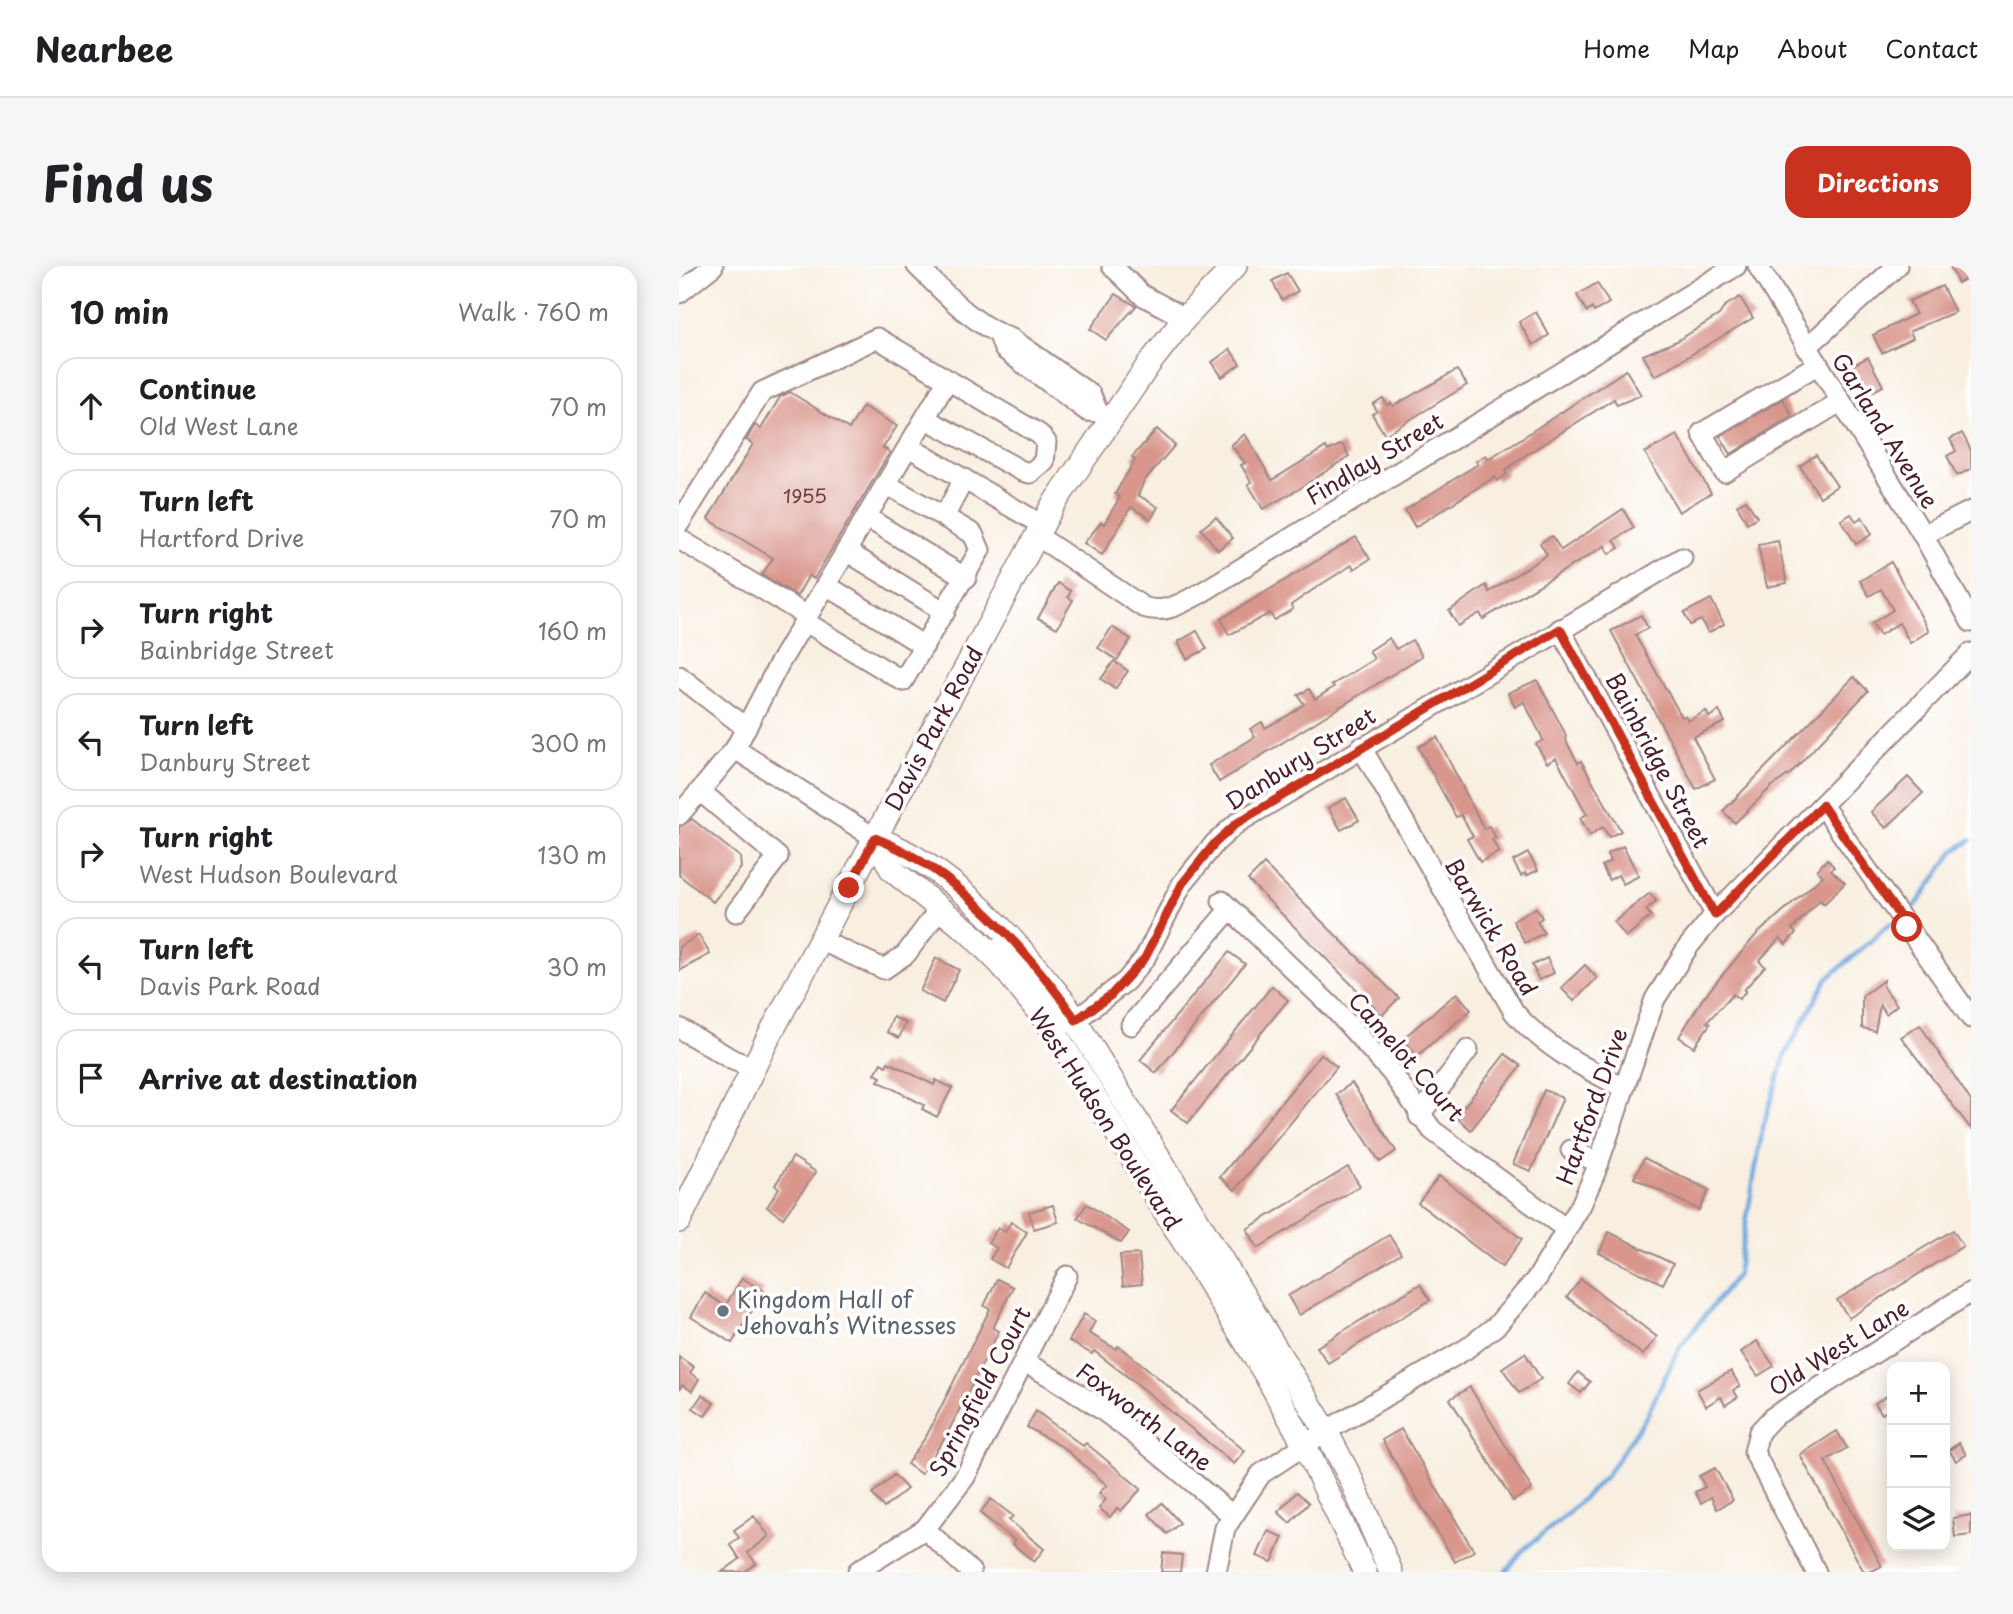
<!DOCTYPE html>
<meta charset="utf-8">
<style>
:root{--surface:#fff;--page:#f6f6f6;--text:#202124;--muted:#757577;--line:#e0e0e0;--accent:#c8321e}
body{margin:0;font-family:"Playpen Sans",sans-serif;background:var(--page);color:var(--text)}
.controls{position:absolute;right:21px;bottom:21px;display:grid;overflow:hidden;border-radius:14px;box-shadow:0 4px 18px #0003}
.controls button{width:63px;height:63px;display:grid;place-items:center;padding:0;border:0;border-bottom:2px solid var(--line);background:var(--surface);color:var(--text);font:35px sans-serif}
.stop{position:absolute;width:21px;height:21px;margin:-16px;border:5px solid #c8321e;border-radius:50%;background:#fff}
.stop.end{background:#c8321e;border-color:#fff;box-shadow:0 2px 7px #0008}
.list{margin:0;padding:0;list-style:none}
h2{display:flex;justify-content:space-between;align-items:center;height:91px;margin:0;padding:0 28px;font-size:30px}
h2 small{font-size:23px;font-weight:400;color:var(--muted)}
.list li{display:grid;grid-template-columns:46px 1fr auto;gap:21px;align-items:center;box-sizing:border-box;height:98px;margin:0 14px 14px;padding:0 14px;border:2px solid var(--line);border-radius:21px}
.list b{display:block;font-size:26px;white-space:nowrap}
.list p{margin:0;font-size:23px;white-space:nowrap;color:var(--muted)}
.list em{font-size:23px;font-style:normal;color:var(--muted)}
.icon{flex:none;width:38px;height:38px;fill:none;stroke:currentColor;stroke-width:2;stroke-linecap:round;stroke-linejoin:round}
.map{position:relative;flex:none;width:1292px;height:1306px;overflow:hidden;border-radius:21px}
header{display:flex;align-items:center;gap:42px;box-sizing:border-box;height:98px;padding:0 35px;background:var(--surface);border-bottom:2px solid var(--line)}
header strong{font-size:33px}
nav{display:flex;gap:38px;margin-inline-start:auto;font-size:24px}
.intro{display:flex;align-items:center;justify-content:space-between;box-sizing:border-box;height:168px;padding:0 42px}
h1{margin:0;font-size:49px}
.button{padding:18px 32px;border-radius:21px;background:var(--accent);color:#fff;font-size:24px;font-weight:700}
main{display:flex;gap:42px;padding:0 42px}
aside{flex:1;background:var(--surface);border-radius:21px;box-shadow:0 4px 18px #0003}
.map>svg:first-child{display:block}
</style>
<header>
<strong>Nearbee</strong>
<nav><a>Home</a><a>Map</a><a>About</a><a>Contact</a></nav>
</header>
<div class="intro"><h1>Find us</h1><a class="button">Directions</a></div>
<main>
<aside>
<h2>10 min<small>Walk · 760 m</small></h2>
<ul class="list">
<li><svg class="icon" aria-label="ahead" viewBox="0 0 24 24"><path d="M12 20V5M6 11l6-6 6 6"/></svg><div><b>Continue</b><p>Old West Lane</p></div><em>70 m</em></li>
<li><svg class="icon" aria-label="left" viewBox="0 0 24 24"><path d="M17 20v-9H6M10 6l-5 5 5 5"/></svg><div><b>Turn left</b><p>Hartford Drive</p></div><em>70 m</em></li>
<li><svg class="icon" aria-label="right" viewBox="0 0 24 24"><path d="M7 20v-9h11M14 6l5 5-5 5"/></svg><div><b>Turn right</b><p>Bainbridge Street</p></div><em>160 m</em></li>
<li><svg class="icon" aria-label="left" viewBox="0 0 24 24"><path d="M17 20v-9H6M10 6l-5 5 5 5"/></svg><div><b>Turn left</b><p>Danbury Street</p></div><em>300 m</em></li>
<li><svg class="icon" aria-label="right" viewBox="0 0 24 24"><path d="M7 20v-9h11M14 6l5 5-5 5"/></svg><div><b>Turn right</b><p>West Hudson Boulevard</p></div><em>130 m</em></li>
<li><svg class="icon" aria-label="left" viewBox="0 0 24 24"><path d="M17 20v-9H6M10 6l-5 5 5 5"/></svg><div><b>Turn left</b><p>Davis Park Road</p></div><em>30 m</em></li>
<li><svg class="icon" aria-label="arrive" viewBox="0 0 24 24"><path d="M6 21V4h12l-3 4 3 4H6"/></svg><div><b>Arrive at destination</b></div></li>
</ul>
</aside>
<div class="map">
<svg width="1292" height="1306" viewBox="0 0 1292 1306">
<rect width="100%" height="100%" fill="#fff"/>
<filter id="ink" filterUnits="userSpaceOnUse"><feTurbulence type="fractalNoise" baseFrequency=".0143" numOctaves="2"/><feDisplacementMap in="SourceGraphic" scale="14" xChannelSelector="R" yChannelSelector="G"/><feConvolveMatrix kernelMatrix="1 2 1 2 8 2 1 2 1" color-interpolation-filters="sRGB"/></filter>
<filter id="wash" filterUnits="userSpaceOnUse"><feTurbulence type="fractalNoise" baseFrequency=".00686" numOctaves="4" result="noise"/><feDisplacementMap in="SourceGraphic" scale="28" xChannelSelector="R" yChannelSelector="G"/><feGaussianBlur stdDeviation="1.57" result="paint"/><feColorMatrix in="noise" values="0 0 0 0 0 0 0 0 0 0 0 0 0 0 0 0 0 1.4 0 .05"/><feComposite in="paint" operator="in"/></filter>
<g filter="url(#wash)">
<rect width="100%" height="100%" fill="#f8efe1"/>
<g fill="none" stroke-linecap="round" stroke-linejoin="round">
<g stroke="#6da7dd" stroke-width="4.5">
<path d="M1231 644 1238 638 1275 585 1292 574"/>
<path d="M826 1306 844 1284 887 1249 927 1210 967 1151 1000 1082 1058 1009 1084 860 1107 787 1148 713 1212 657"/>
</g>
</g>
<g id="blocks">
<g fill="#d9968c">
<path d="M1271 0H1292V10L1279 17Z"/>
<path d="M608 7 619 25 603 34 593 15Z"/>
<path d="M918 17 930 37 915 46 913 42 908 46 898 29Z"/>
<path d="M1263 20 1276 46 1231 65 1234 72 1203 87 1194 69 1237 48 1230 35Z"/>
<path d="M437 28 457 40 427 74 411 63Z"/>
<path d="M1061 31 1074 52 976 110 964 89 998 75 1040 49 1046 40Z"/>
<path d="M857 46 870 69 854 79 840 56Z"/>
<path d="M551 83 561 98 543 111 533 96Z"/>
<path d="M1189 91 1204 120 1187 129 1172 100Z"/>
<path d="M778 104 788 119 706 169 693 148 698 145 694 138 704 132 708 139 712 137 714 140Z"/>
<path d="M947 104 962 129 938 139 935 133 839 194 826 205 828 208 818 215 816 211 736 261 726 244 799 198 797 195 807 189 809 193 843 172Z"/>
<path d="M111 126 170 163 184 140 218 160 204 182 211 186 135 313 130 309 118 330 83 309 94 292 29 253 74 178 67 174 76 159 82 163 101 131Z"/>
<path d="M1104 133 1113 150 1052 188 1041 170Z"/>
<path d="M478 163 496 179 465 215 459 229 479 241 472 253 452 241 423 289 405 277 422 256 425 258 441 231 436 228 456 194 453 191Z"/>
<path d="M1283 167 1292 184V203L1278 210 1268 190 1277 185 1271 173Z"/>
<path d="M566 168 593 214 647 181 649 185 663 178 670 190 620 223 584 243 569 218 572 216 562 199 566 197 552 179Z"/>
<path d="M998 169 1032 227 1000 246 966 187Z"/>
<path d="M1137 189 1158 220 1141 231 1121 200Z"/>
<path d="M1067 234 1078 251 1068 257 1058 239Z"/>
<path d="M944 243 955 262 935 274 940 282 930 288 926 280 804 353 801 347 779 360 770 345 807 319 810 326 868 289 861 277 873 270 882 284Z"/>
<path d="M1172 248 1177 255 1183 251 1193 268 1177 278 1162 254Z"/>
<path d="M537 251 554 272 539 284 522 263Z"/>
<path d="M677 271 691 293 675 303 673 299 638 321 612 339 614 343 595 354 591 347 550 369 542 353Z"/>
<path d="M1099 275 1108 317 1088 321 1079 279Z"/>
<path d="M1212 296 1250 365 1231 377 1220 357 1201 369 1193 357 1214 344 1202 323 1190 330 1181 315Z"/>
<path d="M379 317 392 325 389 331 394 334 378 362 359 352Z"/>
<path d="M1032 333 1045 358 1029 367 1022 354 1011 359 1005 347Z"/>
<path d="M962 349 969 362 956 369 1003 451 1006 450 1009 455 1027 445 1030 451 1040 445 1046 456 1014 471 1036 513 1017 523 932 365Z"/>
<path d="M433 361 452 373 438 394 419 382Z"/>
<path d="M518 365 528 383 508 393 499 376Z"/>
<path d="M710 372 717 383 733 374 743 390 540 516 530 499 576 471 571 463 583 456 586 462 613 447 625 438 619 429 630 423 636 433 655 421 653 419 695 393 690 385Z"/>
<path d="M435 395 449 405 436 423 422 413Z"/>
<path d="M1175 411 1189 425 1112 507 1092 521 1056 557 1044 545Z"/>
<path d="M858 414 886 467 888 477 899 497 902 495 942 565 930 571 924 561 911 569 901 552 908 548 877 492 868 497 857 478 864 474 861 467 845 436 836 441 829 427Z"/>
<path d="M758 471 805 563 810 560 817 572 813 574 820 586 801 596 788 573 794 570 782 549 777 551 739 481Z"/>
<path d="M1229 511 1244 527 1207 562 1192 546Z"/>
<path d="M667 532 680 554 662 564 649 542Z"/>
<path d="M13 553 61 591 62 602 34 636 0 609V561Z"/>
<path d="M944 580 960 610 944 618 939 609 930 614 923 600 932 595 928 588Z"/>
<path d="M849 587 859 604 847 610 846 607 842 610 834 595Z"/>
<path d="M1148 593 1155 601 1152 604 1166 617 1145 638 1141 634 1113 663 1117 667 1107 678 1101 672 1080 695 1086 700 1065 724 1067 725 1060 733 1054 728 1028 756 1031 758 1015 781 1000 771 1024 732 1077 669 1144 610 1138 604Z"/>
<path d="M585 598 720 732 703 749 569 614Z"/>
<path d="M971 627 977 635 967 644 972 650 947 671 935 656Z"/>
<path d="M857 642 863 652 858 655 865 667 846 677 834 655Z"/>
<path d="M20 669 31 688 0 705V681Z"/>
<path d="M550 686 566 698 477 807 461 794Z"/>
<path d="M257 692 280 704 264 737 241 725Z"/>
<path d="M868 692 875 707 860 714 853 699Z"/>
<path d="M906 699 918 712 895 735 882 722Z"/>
<path d="M1205 714 1204 720 1218 739 1207 748 1201 739 1196 765 1183 762V730Z"/>
<path d="M593 720 609 734 509 857 492 844Z"/>
<path d="M778 727 792 744 738 790 723 773Z"/>
<path d="M214 751 227 757 220 772 208 766Z"/>
<path d="M1241 759 1292 835V863L1222 771Z"/>
<path d="M642 788 658 801 556 924 541 911Z"/>
<path d="M826 788 842 800 792 864 777 851Z"/>
<path d="M209 796 255 819 257 814 273 822 258 851 243 843 245 839 199 815 202 811 196 808 202 797 207 800Z"/>
<path d="M673 817 717 885 701 896 657 828Z"/>
<path d="M865 824 884 832 852 905 834 898Z"/>
<path d="M114 891 137 906 104 952 88 941 100 922 96 919Z"/>
<path d="M965 892 1030 924 1020 944 955 912Z"/>
<path d="M669 901 681 920 579 982 568 963Z"/>
<path d="M760 910 843 973 823 1001 739 937Z"/>
<path d="M408 938 450 966 442 977 398 952Z"/>
<path d="M374 939 379 956 355 963 350 946Z"/>
<path d="M332 956 348 966 327 1002 311 993 318 982 309 977 319 962 326 966Z"/>
<path d="M1274 964 1284 980 1170 1052 1158 1034Z"/>
<path d="M930 966 994 998 984 1018 920 987Z"/>
<path d="M710 969 722 988 620 1049 609 1030Z"/>
<path d="M460 988 463 1018 444 1020 441 989Z"/>
<path d="M63 1012 85 1025 53 1077 12 1051 26 1027 46 1040Z"/>
<path d="M318 1013 334 1021 314 1062 320 1065 267 1170 242 1208 228 1198 248 1169 311 1043 305 1040Z"/>
<path d="M902 1013 978 1071 964 1089 888 1031Z"/>
<path d="M741 1018 751 1034 649 1097 638 1081Z"/>
<path d="M405 1048 416 1055 410 1067 437 1083 439 1080 464 1099 566 1185 555 1198 467 1125 415 1085 413 1088 390 1075Z"/>
<path d="M1078 1075 1095 1100 1079 1110 1062 1086Z"/>
<path d="M846 1087 862 1113 840 1127 823 1102Z"/>
<path d="M0 1091 15 1101 11 1107 20 1113 13 1125 3 1119 0 1124Z"/>
<path d="M1052 1105 1061 1120 1054 1124 1059 1131 1046 1139 1042 1131 1027 1140 1018 1124Z"/>
<path d="M899 1106 911 1116 902 1127 890 1118Z"/>
<path d="M791 1121 853 1223 834 1235 771 1133Z"/>
<path d="M23 1129 35 1137 26 1150 14 1142Z"/>
<path d="M1208 1130 1213 1142 1203 1148 1196 1137Z"/>
<path d="M357 1145 404 1180 407 1177 462 1223 442 1245 438 1242 431 1251 420 1242 427 1233 420 1227 428 1219 385 1182 348 1161Z"/>
<path d="M722 1163 795 1285 776 1296 703 1174Z"/>
<path d="M1158 1165 1168 1182 1146 1195 1203 1300 1191 1306H1185L1121 1189Z"/>
<path d="M1280 1177 1287 1189 1277 1195 1270 1184Z"/>
<path d="M1036 1202 1054 1234 1038 1243 1032 1231 1022 1237 1016 1226 1026 1221 1020 1210Z"/>
<path d="M215 1209 228 1223 205 1242 193 1228Z"/>
<path d="M618 1226 630 1237 611 1257 599 1246Z"/>
<path d="M312 1233 334 1250 330 1254 365 1283 355 1296 334 1278 336 1275 301 1247Z"/>
<path d="M483 1237 501 1257 488 1268 470 1248Z"/>
<path d="M1292 1249V1269L1276 1271 1274 1252Z"/>
<path d="M75 1250 90 1270 69 1287 77 1297 65 1306H43L61 1293 51 1278 60 1272 55 1264Z"/>
<path d="M589 1265 604 1271 593 1296 578 1290Z"/>
<path d="M484 1287 503 1289 501 1306H482Z"/>
</g>
</g>
</g>
<g filter="url(#ink)">
<use href="#blocks" fill-opacity="0" stroke="#a18786" stroke-width="2"/>
<g fill="none" stroke-linecap="round" stroke-linejoin="round">
<g stroke="#a18786" stroke-width="23">
<g id="minor">
<path d="M238 0C265 26 296 61 333 73L412 129 419 146 408 145 325 83 320 69"/>
<path d="M433 0 463 29 506 52"/>
<path d="M1079 0 1244 269 1292 356"/>
<path d="M0 27 34 0"/>
<path d="M1127 82 1218 0"/>
<path d="M1138 99 1023 167 1045 206 1161 136"/>
<path d="M230 181 363 259"/>
<path d="M207 218 265 251"/>
<path d="M187 251 287 312"/>
<path d="M0 258 83 126 198 72 360 168 367 176 365 196 351 207 343 205 247 153"/>
<path d="M357 269 464 341C486 349 503 337 522 327L1057 0"/>
<path d="M1244 269 1292 245"/>
<path d="M0 273 128 350"/>
<path d="M167 285 266 346"/>
<path d="M147 319 245 380"/>
<path d="M125 355 224 415 301 284 294 268 265 251 285 213"/>
<path d="M881 363 1036 648"/>
<path d="M0 410 66 461"/>
<path d="M682 481 835 746C864 780 905 802 945 822"/>
<path d="M56 483 196 572"/>
<path d="M1143 539 1292 752"/>
<path d="M0 549 21 525"/>
<path d="M543 635 655 743 712 806 753 864 887 963"/>
<path d="M57 646 99 591 21 525 56 483 100 398 268 115"/>
<path d="M143 675 205 703 227 688 261 642"/>
<path d="M306 682 322 683 329 688 382 752 387 757 397 754 447 715 466 692 503 618 536 577 558 557 1003 292"/>
<path d="M452 759 551 643"/>
<path d="M0 762 54 794 76 802"/>
<path d="M740 850 789 784"/>
<path d="M892 884 920 897"/>
<path d="M346 1097C423 1135 486 1194 552 1248"/>
<path d="M246 1263 292 1306"/>
<path d="M179 1305 246 1263 286 1211 388 1010"/>
<path d="M537 1306 546 1262 582 1208 647 1165 787 1083 818 1059 859 1011 902 939 916 907 976 733 1009 681 1036 648 1292 387"/>
<path d="M1137 1306 1075 1186 1080 1166 1094 1151 1292 1026"/>
</g>
</g>
<g stroke="#a18786" stroke-width="26">
<g id="major">
<path d="M196 572C273 601 335 672 385 736L647 1165 671 1211 712 1306"/>
<path d="M196 572 213 604 290 666 321 697 375 765 587 1109 626 1180 686 1306"/>
<path d="M0 955 88 774 374 239 470 98 506 52 556 0"/>
</g>
</g>
<use href="#minor" stroke="#fff" stroke-width="19"/>
<use href="#major" stroke="#fff" stroke-width="23"/>
</g>
</g>
<g fill="none" stroke-linecap="round" stroke-linejoin="round" filter="url(#ink)">
<path stroke="#c8321e" stroke-width="9" d="M170 622 196 572C275 602 350 685 397 754L432 729 466 692 503 618 536 577 558 557 881 363 1036 649 1143 539 1228 661"/>
</g>
<circle fill="#6b7280" stroke="#fff" stroke-width="2.5" cx="44" cy="1045" r="7"/>
<g text-anchor="middle" dominant-baseline="central" stroke-width="7" stroke-linejoin="round" paint-order="stroke">
<g font-size="19" fill="#6e3d43">
<text x="126" y="229">1955</text>
</g>
<g font-size="23" fill="#4a1f2b" stroke="#fff">
<text transform="translate(1207 164) rotate(58)">Garland Avenue</text>
<text transform="translate(695 192) rotate(-31)">Findlay Street</text>
<text transform="translate(254 462) rotate(-62)">Davis Park Road</text>
<text transform="translate(621 492) rotate(-32)">Danbury Street</text>
<text transform="translate(980 494) rotate(62)">Bainbridge Street</text>
<text transform="translate(813 660) rotate(59)">Barwick Road</text>
<text transform="translate(728 790) rotate(49)">Camelot Court</text>
<text transform="translate(912 840) rotate(-70)">Hartford Drive</text>
<text transform="translate(427 852) rotate(57)">West Hudson Boulevard</text>
<text transform="translate(1159 1081) rotate(-32)">Old West Lane</text>
<text transform="translate(300 1125) rotate(-62)">Springfield Court</text>
<text transform="translate(466 1150) rotate(37)">Foxworth Lane</text>
</g>
<g font-size="23" fill="#5b616d" stroke="#fff" text-anchor="start">
<text x="58" y="1032">Kingdom Hall of<tspan x="58" dy="26">Jehovah’s Witnesses</tspan></text>
</g>
</g>
</svg>
<div class="controls">
<button>+</button>
<button>−</button>
<button><svg class="icon" aria-label="layers" viewBox="0 0 24 24"><path d="M12 4l9 5-9 5-9-5zM3 14l9 5 9-5"/></svg></button>
</div>
<div class="stop" style="left:1228px;top:661px"></div>
<div class="stop end" style="left:170px;top:622px"></div>
</div>
</main>
